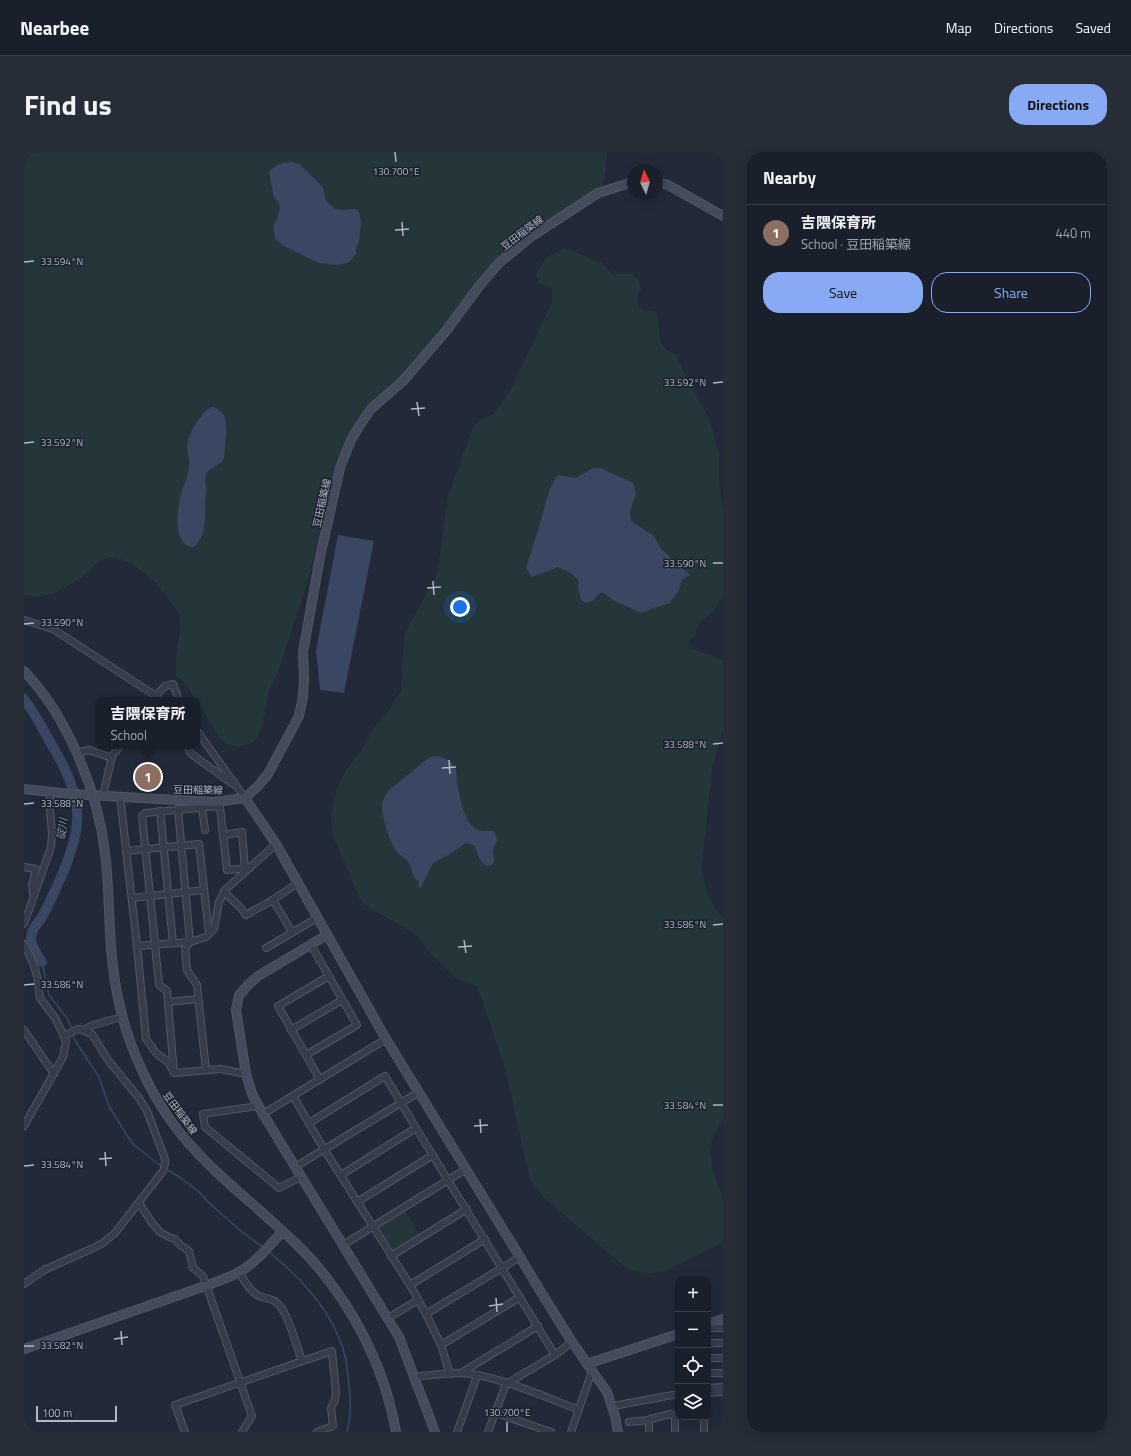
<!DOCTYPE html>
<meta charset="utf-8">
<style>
:root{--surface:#1a202b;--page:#272d37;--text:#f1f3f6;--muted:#9fa3a9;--line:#383e47;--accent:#88a9f3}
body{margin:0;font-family:"Titillium Web","Noto Sans JP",sans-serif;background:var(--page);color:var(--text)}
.controls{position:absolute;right:12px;bottom:12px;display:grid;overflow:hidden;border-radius:8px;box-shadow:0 2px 10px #0003}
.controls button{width:36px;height:36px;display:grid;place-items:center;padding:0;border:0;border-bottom:1px solid var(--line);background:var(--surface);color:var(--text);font:20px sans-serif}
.compass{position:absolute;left:603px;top:12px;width:36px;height:36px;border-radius:50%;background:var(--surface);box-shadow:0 2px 10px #0003;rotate:355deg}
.scale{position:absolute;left:12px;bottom:10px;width:81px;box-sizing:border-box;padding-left:4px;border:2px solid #b1b7c5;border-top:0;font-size:11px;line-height:14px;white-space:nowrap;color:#b1b7c5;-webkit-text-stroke:3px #1b222e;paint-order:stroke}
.you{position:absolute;left:436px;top:455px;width:14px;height:14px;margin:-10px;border:3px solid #fff;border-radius:50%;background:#1a73e8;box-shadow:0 0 0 6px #1a73e833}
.badge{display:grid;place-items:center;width:26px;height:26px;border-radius:50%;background:var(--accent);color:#fff;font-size:13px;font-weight:700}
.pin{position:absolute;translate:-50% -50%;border:2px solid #fff;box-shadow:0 1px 4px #0006}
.popup{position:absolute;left:72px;top:545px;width:104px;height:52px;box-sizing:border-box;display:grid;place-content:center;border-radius:8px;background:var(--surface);filter:drop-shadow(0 1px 3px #0005);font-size:13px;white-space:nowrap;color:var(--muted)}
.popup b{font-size:15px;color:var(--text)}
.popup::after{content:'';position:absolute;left:50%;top:100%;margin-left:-8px;border:8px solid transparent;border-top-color:var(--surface)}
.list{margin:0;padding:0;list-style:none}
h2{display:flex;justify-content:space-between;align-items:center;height:52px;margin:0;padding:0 16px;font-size:17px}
h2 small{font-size:13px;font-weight:400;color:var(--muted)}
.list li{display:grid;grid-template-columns:26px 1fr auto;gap:12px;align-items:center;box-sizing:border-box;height:56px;padding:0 16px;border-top:1px solid var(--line)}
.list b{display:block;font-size:15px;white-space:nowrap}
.list p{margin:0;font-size:13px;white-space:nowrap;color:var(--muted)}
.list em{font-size:13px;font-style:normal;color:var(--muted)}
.actions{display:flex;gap:8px;padding:12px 16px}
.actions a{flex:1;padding:9px 0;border:1px solid var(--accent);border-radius:16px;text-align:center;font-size:14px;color:var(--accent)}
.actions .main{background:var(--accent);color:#111}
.icon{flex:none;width:22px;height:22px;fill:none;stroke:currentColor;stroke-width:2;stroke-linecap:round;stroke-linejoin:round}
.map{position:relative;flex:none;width:699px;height:1280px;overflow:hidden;border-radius:16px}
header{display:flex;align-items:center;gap:24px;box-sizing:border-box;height:56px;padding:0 20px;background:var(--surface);border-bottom:1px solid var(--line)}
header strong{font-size:19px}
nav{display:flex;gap:22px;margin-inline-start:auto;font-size:14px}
.intro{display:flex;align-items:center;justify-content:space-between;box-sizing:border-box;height:96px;padding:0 24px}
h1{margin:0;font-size:28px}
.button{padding:10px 18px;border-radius:16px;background:var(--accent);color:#111;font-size:14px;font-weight:700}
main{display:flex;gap:24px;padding:0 24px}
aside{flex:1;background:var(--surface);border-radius:16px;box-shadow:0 2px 10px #0003}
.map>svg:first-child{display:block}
</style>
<header>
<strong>Nearbee</strong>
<nav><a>Map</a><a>Directions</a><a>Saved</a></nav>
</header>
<div class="intro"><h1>Find us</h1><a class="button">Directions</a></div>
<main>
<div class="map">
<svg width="699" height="1280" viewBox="0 0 699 1280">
<rect width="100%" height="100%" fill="#222a39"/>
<g fill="#24363a">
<path d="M0 0H583L582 17 578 37 473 109 419 180 376 229 352 248 338 262 328 277 310 319 285 425 254 521 245 539 239 570 234 585 228 591 214 595 203 593 196 587 183 565 173 553V548H170C166 538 162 529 152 524V507L156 475 155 462 149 453 129 428 107 411 90 405 75 409 57 426 29 442 14 445 0 443Z"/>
<path d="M542 96 579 112 588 122H608L615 129 617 137 614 143V154L620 158 632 160C639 180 628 193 653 203L657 215 685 266 695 301V332L699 357V443L690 460 679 467 674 473 671 484 664 492C675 502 686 501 699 509V576L688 617 678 712C679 734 684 750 699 765V968L689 983 686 1000 689 1019 699 1047V1090L643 1118 626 1121 611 1120 600 1114 519 1045 506 1028 481 916 453 834 433 827 403 798 395 785 375 772 348 758 337 749 308 682 307 663 313 636 322 618 338 598 348 578 365 558 377 539 380 483 413 422 424 344 450 273 471 261 487 237 528 150V137L515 131 512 122C522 104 524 104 542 96Z"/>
<path d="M381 1059 396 1084 369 1101 353 1077Z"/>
</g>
<g fill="#394762">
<path d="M267 10 275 12 299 35 302 49 310 56 318 58 331 57 335 60 337 69 335 90 332 96V102L327 108 323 111 313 113 295 111 260 94 252 88 249 76C252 66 262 54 250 46L245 20C251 13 257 11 267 10Z"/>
<path d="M189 255C194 257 197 259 200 263 204 272 201 296 200 306 197 315 180 316 181 328 181 330 182 332 182 334 183 339 181 345 181 350 181 365 183 386 169 395 148 393 153 357 157 342 160 333 164 324 165 315 166 307 162 297 164 288 167 278 180 256 189 255Z"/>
<path d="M569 316H576L609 331 612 341 606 360 607 369 630 384 637 397 666 423 658 428 655 438 646 451 630 456 617 461 589 448 580 441H576L570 448 562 451 557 448 554 435 555 429 548 422 534 415C526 419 517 421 508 425L502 416C508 397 514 379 519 361 523 347 525 335 534 323L552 326Z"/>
<path d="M314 383 350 389 320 541 296 538 292 498Z"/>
<path d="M410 604C418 604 426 608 431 615 433 619 432 624 433 627 434 640 440 670 451 676 456 680 463 679 469 679 477 689 471 689 469 699 469 702 470 706 470 709L467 714C456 714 454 703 451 694L442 691 424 703 409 711 397 735 394 734 395 729C387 726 389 718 385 711 382 706 377 704 373 700 367 693 358 666 358 656 358 649 361 644 365 638L403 607Z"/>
</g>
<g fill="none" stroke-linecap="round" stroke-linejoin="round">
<g stroke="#394762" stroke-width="1.5">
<path d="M18 810 25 843 43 866 48 877"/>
<path d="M49 881 50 887 75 925 85 954 102 982 110 993 137 1014"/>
<path d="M142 1017 157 1026 175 1040 184 1050 218 1080 240 1096"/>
<path d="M245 1100C277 1126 311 1162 321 1204 323 1211 323 1218 324 1225 327 1244 328 1262 323 1280"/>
</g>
<path stroke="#394762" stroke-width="10" d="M0 547C10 560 17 574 25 588 33 602 42 617 47 632 52 644 54 658 53 671 51 698 31 740 18 765 14 772 7 776 7 786 7 795 13 802 18 810"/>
<g stroke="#515764" stroke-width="8">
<g id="street">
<path d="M0 468 29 477 132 544 135 548"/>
<path d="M128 548 141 534 149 532 155 548"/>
<path d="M173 579 221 646"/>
<path d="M163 594 166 601 209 632"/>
<path d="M53 601 65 598 88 606"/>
<path d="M79 644 88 604 96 594"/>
<path d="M96 644 113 794 122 887 132 901 144 910 149 919"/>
<path d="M195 654 196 655 203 718 225 716"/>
<path d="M178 655 181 678"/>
<path d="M154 657 166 790 161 797 163 818 173 833 182 918"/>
<path d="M136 659 149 791"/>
<path d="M199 683 218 680 221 717"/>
<path d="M102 699 175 692 185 782"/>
<path d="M0 715 12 717 8 733 9 741"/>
<path d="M200 740 217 756 222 763 247 749 274 731"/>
<path d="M108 746 180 738"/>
<path d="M249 748 268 780"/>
<path d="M0 772 27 695 28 681 26 659V641"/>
<path d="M0 792 9 811 13 824 16 846 31 866 40 884 42 890 39 905 0 974"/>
<path d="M287 793 333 873 282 903 254 854 305 824"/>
<path d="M113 794 166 790 182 785 190 777 195 750 201 738 252 692"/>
<path d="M242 796 293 766"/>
<path d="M144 850 174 847"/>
<path d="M0 878 30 922"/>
<path d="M59 878 69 873 98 865"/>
<path d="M267 878 318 848"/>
<path d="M282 903 296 928"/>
<path d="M150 921 143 839 135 833 118 664 121 661 195 654 196 649"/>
<path d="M150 921 197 917 222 922"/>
<path d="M269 944 300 997 386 1133 402 1162 417 1193 426 1222"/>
<path d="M234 954 179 962 181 975 255 1036 277 1025"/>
<path d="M239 962 362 887"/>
<path d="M285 971 361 924 392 976 531 1203"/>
<path d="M271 1015 395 940"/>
<path d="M317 1023 392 976"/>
<path d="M333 1050 409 1003"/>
<path d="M115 1051 128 1071 136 1080 145 1085 151 1087 156 1093 165 1099 169 1116 179 1124 228 1264 218 1280"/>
<path d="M319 1093 442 1017"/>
<path d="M367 1104 443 1057"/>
<path d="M215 1120C220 1128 226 1140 235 1144 240 1146 248 1147 252 1150 264 1159 273 1196 278 1209"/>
<path d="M0 1132 20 1118 67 1097 79 1091 91 1081 139 1019 141 1012V1007L123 959 115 946 84 908 68 882 59 878 54 877 40 884"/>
<path d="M386 1133 461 1087"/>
<path d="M402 1162 496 1105"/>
<path d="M364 1166 394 1148"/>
<path d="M684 1176H699"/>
<path d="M684 1191H699"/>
<path d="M417 1193 496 1145"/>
<path d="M684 1206H699"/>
<path d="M437 1221 514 1174"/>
<path d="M684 1221H699"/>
<path d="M391 1226 397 1224C410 1223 424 1221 437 1221 473 1223 521 1245 555 1258"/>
<path d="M684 1236 699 1235"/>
<path d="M684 1241 699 1240"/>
<path d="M589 1254 654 1242"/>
<path d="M472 1261 527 1280"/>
<path d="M680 1265V1280"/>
<path d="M605 1270 625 1268"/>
<path d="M161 1280 151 1253 308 1199 312 1240 311 1248 307 1256 309 1274 293 1280"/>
<path d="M433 1280 453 1224"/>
<path d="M464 1280 482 1232 531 1203 548 1190"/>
<path d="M547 1280 568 1219"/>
<path d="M625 1280V1268L626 1267 647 1262 651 1265V1280"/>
</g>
</g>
<g stroke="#515764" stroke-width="10">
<g id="secondary">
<path d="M633 30 644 33 699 64"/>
<path d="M0 519C43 564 74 639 81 701 86 739 84 777 89 815 93 849 102 884 117 916 125 935 136 953 147 969 185 1022 241 1058 285 1105 329 1153 361 1216 372 1280"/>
<path d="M0 637 46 642 189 650 221 646 234 634 244 622 275 564 279 545 280 528 279 500 296 405 316 316 327 288 336 273 347 257 379 229 422 179 456 133 475 111 508 84 574 41 609 30"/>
<path d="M221 646 252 692 362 887 496 1105 515 1137 548 1190 583 1240 591 1264 594 1280"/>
<path d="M303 783 234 824 226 831 215 843 212 858 222 922 228 942 239 962 375 1185 411 1280"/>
<path d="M684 1172 699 1167"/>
<path d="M0 1197 184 1133C194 1129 205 1126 215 1120 232 1111 245 1094 258 1080"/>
<path d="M563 1212 654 1182"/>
</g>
</g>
<use href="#street" stroke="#363c49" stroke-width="6"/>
<use href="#secondary" stroke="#444b5c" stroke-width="8"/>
</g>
<path fill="none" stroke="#b1b7c5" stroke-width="1.5" d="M371 0 372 10M378 70 379 84M371 78 385 77M0 110 10 109M689 231 699 230M393 250 395 264M387 257 401 256M0 291 10 290M689 411H699M409 429 410 443M403 436 417 435M0 472 10 471M689 592 699 591M425 608 426 622M418 616 432 615M0 652 10 651M689 773 699 772M440 788 442 801M434 795 448 794M0 833 10 832M689 953H699M456 967 457 981M450 974 464 973M81 1000 82 1014M75 1007 88 1006M0 1014 10 1013M472 1146 473 1160M465 1154 479 1152M97 1179 98 1193M90 1187 104 1185M0 1194H10M483 1270V1280"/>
<g text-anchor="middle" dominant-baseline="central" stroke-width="3" stroke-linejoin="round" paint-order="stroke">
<g font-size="10" fill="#b1b7c5" stroke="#1b222e">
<text transform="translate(498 81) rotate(-37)">豆田稲築線</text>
<text transform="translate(298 351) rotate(-77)">豆田稲築線</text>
<text transform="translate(174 638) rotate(1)">豆田稲築線</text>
<text transform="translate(156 961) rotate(54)">豆田稲築線</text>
</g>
<g font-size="11" font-style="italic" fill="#7a8cac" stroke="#1b222e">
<text transform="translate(38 677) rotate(-84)">碇川</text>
</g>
</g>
<g font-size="10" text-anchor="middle" fill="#b1b7c5" stroke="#1b222e" stroke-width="3" stroke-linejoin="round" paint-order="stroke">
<text x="372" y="23">130.700°E</text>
<text x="38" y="113">33.594°N</text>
<text x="661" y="234">33.592°N</text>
<text x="38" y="294">33.592°N</text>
<text x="661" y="415">33.590°N</text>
<text x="38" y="474">33.590°N</text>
<text x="661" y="596">33.588°N</text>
<text x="38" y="655">33.588°N</text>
<text x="661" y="776">33.586°N</text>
<text x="38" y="836">33.586°N</text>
<text x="661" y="957">33.584°N</text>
<text x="38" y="1016">33.584°N</text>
<text x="38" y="1197">33.582°N</text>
<text x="483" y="1264">130.700°E</text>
</g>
</svg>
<div class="controls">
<button>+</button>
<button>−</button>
<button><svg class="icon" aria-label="locate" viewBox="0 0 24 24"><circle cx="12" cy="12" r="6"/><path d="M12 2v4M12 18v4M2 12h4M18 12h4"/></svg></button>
<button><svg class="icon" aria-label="layers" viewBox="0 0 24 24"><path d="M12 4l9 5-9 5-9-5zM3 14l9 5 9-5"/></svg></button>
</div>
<svg class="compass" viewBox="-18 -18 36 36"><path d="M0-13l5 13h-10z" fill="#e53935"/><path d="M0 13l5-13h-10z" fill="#9fa3a9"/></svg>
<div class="scale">100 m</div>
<div class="you"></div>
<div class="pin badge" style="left:124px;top:625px;background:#8d6e63">1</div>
<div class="popup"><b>吉隈保育所</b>School</div>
</div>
<aside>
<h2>Nearby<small></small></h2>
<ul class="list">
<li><span class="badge" style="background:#8d6e63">1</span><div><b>吉隈保育所</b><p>School · 豆田稲築線</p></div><em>440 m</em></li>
</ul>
<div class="actions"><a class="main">Save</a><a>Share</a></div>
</aside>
</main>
